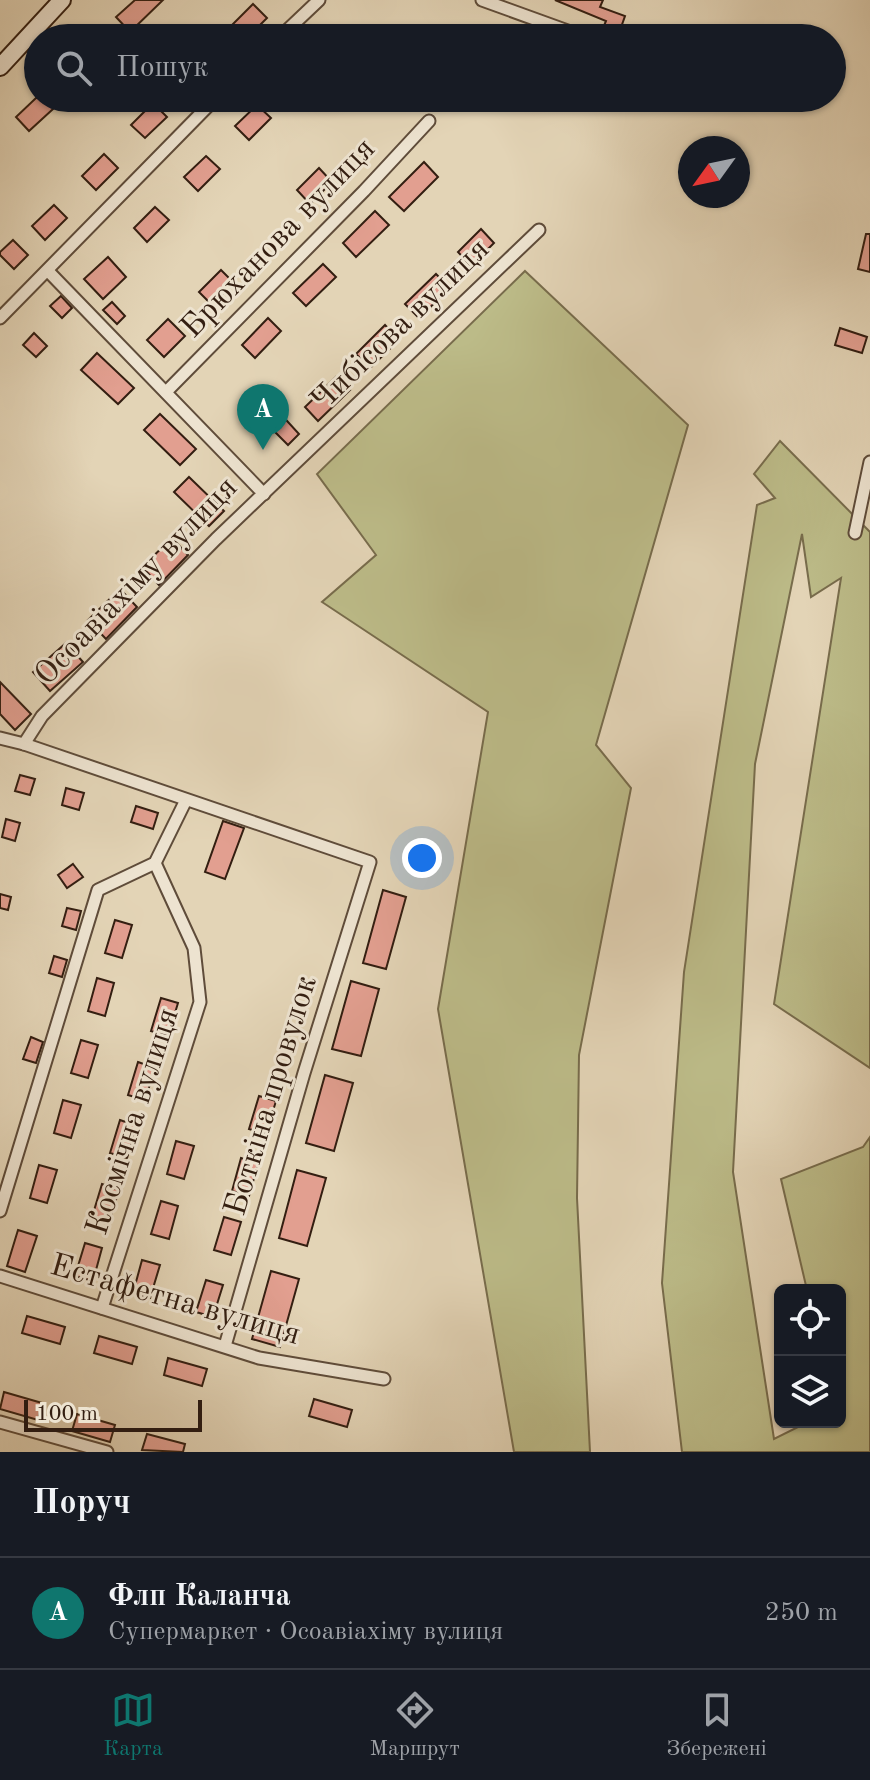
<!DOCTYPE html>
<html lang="uk">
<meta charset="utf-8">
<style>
:root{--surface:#171b24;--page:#242831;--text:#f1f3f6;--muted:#9ea1a6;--line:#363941;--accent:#0f766e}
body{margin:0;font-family:"Old Standard TT",serif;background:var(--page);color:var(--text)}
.controls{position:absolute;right:24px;bottom:24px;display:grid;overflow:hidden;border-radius:12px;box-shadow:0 2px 6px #0004}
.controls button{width:72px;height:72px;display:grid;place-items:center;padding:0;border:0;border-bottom:2px solid var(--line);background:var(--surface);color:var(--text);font:40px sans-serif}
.compass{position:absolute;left:678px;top:136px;width:72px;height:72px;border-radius:50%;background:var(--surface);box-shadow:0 2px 6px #0004;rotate:237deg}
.scale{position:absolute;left:24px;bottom:20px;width:178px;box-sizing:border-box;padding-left:8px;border:4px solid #331e11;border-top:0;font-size:22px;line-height:28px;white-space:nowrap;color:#331e11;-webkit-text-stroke:6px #ede3d0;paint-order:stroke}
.you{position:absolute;left:422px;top:858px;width:28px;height:28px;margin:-20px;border:6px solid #fff;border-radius:50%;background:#1a73e8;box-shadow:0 0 0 12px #1a73e833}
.badge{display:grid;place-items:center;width:52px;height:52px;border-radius:50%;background:var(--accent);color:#fff;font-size:26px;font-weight:700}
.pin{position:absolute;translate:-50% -66px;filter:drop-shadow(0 2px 4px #0008)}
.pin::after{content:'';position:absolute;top:42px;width:28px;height:24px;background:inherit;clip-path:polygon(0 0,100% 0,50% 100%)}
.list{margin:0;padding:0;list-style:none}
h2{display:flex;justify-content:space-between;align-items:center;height:104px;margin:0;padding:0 32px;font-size:34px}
h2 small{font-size:26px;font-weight:400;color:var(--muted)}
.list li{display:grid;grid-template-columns:52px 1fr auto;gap:24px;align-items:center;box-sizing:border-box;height:112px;padding:0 32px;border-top:2px solid var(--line)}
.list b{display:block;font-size:30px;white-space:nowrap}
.list p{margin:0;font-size:26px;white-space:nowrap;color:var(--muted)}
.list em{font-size:26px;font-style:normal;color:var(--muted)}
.icon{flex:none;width:44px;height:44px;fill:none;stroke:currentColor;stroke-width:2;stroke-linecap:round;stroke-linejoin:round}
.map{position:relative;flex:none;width:870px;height:1452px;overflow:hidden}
.search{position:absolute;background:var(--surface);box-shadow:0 2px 6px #0004;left:24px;right:24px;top:24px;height:88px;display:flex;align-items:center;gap:20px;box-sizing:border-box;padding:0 28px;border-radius:44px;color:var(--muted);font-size:30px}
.sheet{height:216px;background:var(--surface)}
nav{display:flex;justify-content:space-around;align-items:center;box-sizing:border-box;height:112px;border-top:2px solid var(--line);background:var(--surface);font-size:22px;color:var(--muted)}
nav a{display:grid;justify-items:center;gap:4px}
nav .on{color:var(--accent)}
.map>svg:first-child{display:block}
</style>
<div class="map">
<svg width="870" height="1452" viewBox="0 0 870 1452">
<rect width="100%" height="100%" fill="#e3d4b6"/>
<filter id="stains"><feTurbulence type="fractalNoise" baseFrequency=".0025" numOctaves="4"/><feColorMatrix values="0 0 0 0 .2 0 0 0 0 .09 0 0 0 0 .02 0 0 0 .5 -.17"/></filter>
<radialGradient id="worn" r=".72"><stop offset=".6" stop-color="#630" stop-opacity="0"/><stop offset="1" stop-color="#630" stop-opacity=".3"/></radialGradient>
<g fill="#bcbb88" stroke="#786c4c" stroke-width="2">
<path d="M525 271 688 425 596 745 631 788 579 1055 577 1198 590 1452H514L438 1009 488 712 322 602 376 555 317 474Z"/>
<path d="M780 441 870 532V1068L774 1004 841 578 811 597 802 534 755 764 733 1172 774 1439 808 1422H840V1290H807L781 1179 863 1147 870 1137V1452H682L662 1283 684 972 757 505 775 498 754 474Z"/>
</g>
<g fill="#e29f90" stroke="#331e11" stroke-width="2">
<path d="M135 0H163L130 32 116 17Z"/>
<path d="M555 0H603L600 7 625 16 619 33 603 28 606 21Z"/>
<path d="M253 4 267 18 247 38H243L231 26Z"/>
<path d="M36 98H65L29 131 16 117Z"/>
<path d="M153 103 167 117 145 138 131 125Z"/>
<path d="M257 105 271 118 249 140 235 126Z"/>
<path d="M104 154 118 168 96 190 82 176Z"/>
<path d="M206 156 220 169 198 191 184 177Z"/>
<path d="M424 162 438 177 404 211 389 197Z"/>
<path d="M319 168 332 182 310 204 297 190Z"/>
<path d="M54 205 67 218 45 240 32 226Z"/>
<path d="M155 207 169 220 147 242 134 228Z"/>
<path d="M375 211 389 225 356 257 343 243Z"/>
<path d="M481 229 494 243 471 266 458 252Z"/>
<path d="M866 234H870V272L858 269Z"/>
<path d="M13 240 28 255 14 269 0 255V252Z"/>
<path d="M108 257 126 277 103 299 84 279Z"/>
<path d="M323 264 336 277 306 306 293 293Z"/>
<path d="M221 270 234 283 212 305 199 292Z"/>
<path d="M436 274 450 288 419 318 405 304Z"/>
<path d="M61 296 72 308 62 318 50 306Z"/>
<path d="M112 302 125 316 117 324 103 310Z"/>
<path d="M268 318 281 331 255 358 242 345Z"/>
<path d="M168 319 185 336 164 357 147 340Z"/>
<path d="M385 325 399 340 370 368 356 354Z"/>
<path d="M840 328 867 337 862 353 835 345Z"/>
<path d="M34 333 47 346 36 357 23 345Z"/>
<path d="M97 353 134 388 118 404 81 370Z"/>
<path d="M336 377 350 390 318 421 305 407Z"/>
<path d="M277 410 299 434 288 445 265 422Z"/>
<path d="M160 414 196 449 180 465 144 430Z"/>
<path d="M189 477 224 511 209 526 174 492Z"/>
<path d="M172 538 188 555 159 585 142 567Z"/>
<path d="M120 589 137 607 106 639 88 620Z"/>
<path d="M66 643 83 662 50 691 33 672Z"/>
<path d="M0 682 31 714 15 730 0 714Z"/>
<path d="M20 775 35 779 30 795 15 791Z"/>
<path d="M66 788 84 793 79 810 62 805Z"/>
<path d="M136 806 158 813 153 829 131 822Z"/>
<path d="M6 819 20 823 15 841 2 837Z"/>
<path d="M223 821 244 828 225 879 205 872Z"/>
<path d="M73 864 83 877 67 888 58 875Z"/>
<path d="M383 890 406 897 386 969 363 963Z"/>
<path d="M0 894 11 897 8 910 0 908Z"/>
<path d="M67 908 81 911 76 930 62 926Z"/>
<path d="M115 920 132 925 122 958 105 953Z"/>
<path d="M54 956 67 960 62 977 49 973Z"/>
<path d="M97 978 114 983 105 1016 88 1011Z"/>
<path d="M351 981 379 989 361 1056 332 1049Z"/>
<path d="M161 998 178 1003 168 1036 151 1031Z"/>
<path d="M31 1037 43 1042 36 1063 23 1059Z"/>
<path d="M81 1040 98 1045 88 1078 71 1073Z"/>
<path d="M138 1062 155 1068 145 1100 128 1095Z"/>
<path d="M325 1075 353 1083 334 1151 306 1143Z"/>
<path d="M259 1096 276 1101 266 1134 249 1129Z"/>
<path d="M63 1100 81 1105 71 1138 54 1133Z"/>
<path d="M120 1120 137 1126 127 1158 110 1153Z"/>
<path d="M176 1141 194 1146 184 1179 167 1174Z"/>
<path d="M241 1158 258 1164 249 1196 232 1191Z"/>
<path d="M39 1165 57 1170 47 1203 30 1198Z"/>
<path d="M297 1170 326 1178 307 1246 279 1238Z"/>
<path d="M102 1184 119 1190 109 1222 92 1217Z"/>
<path d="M161 1201 178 1206 169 1239 151 1234Z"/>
<path d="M224 1217 241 1222 231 1255 214 1250Z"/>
<path d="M18 1230 37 1236 25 1272 7 1266Z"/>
<path d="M85 1243 102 1248 93 1281 75 1276Z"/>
<path d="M142 1260 160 1265 150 1298 133 1293Z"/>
<path d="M271 1271 299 1279 280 1347 252 1339Z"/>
<path d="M206 1280 223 1285 213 1317 196 1312Z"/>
<path d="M27 1316 65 1327 60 1344 22 1333Z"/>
<path d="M99 1336 137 1347 132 1364 94 1353Z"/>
<path d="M168 1358 207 1369 202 1386 164 1375Z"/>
<path d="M4 1392 42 1403 38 1420 0 1409Z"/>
<path d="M314 1399 352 1410 347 1427 309 1416Z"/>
<path d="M77 1414 115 1425 110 1442 72 1431Z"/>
<path d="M147 1434 185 1444 183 1452 142 1450Z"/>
</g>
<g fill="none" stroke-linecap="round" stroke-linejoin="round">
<g stroke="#5f4c3a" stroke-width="15">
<g id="street">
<path d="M482 0 587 38"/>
<path d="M279 38 319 0"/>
<path d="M48 271 264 494"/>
<path d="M0 318 216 98"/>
<path d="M166 392 364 191 429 121"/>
<path d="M855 533 870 462"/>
<path d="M0 738 24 744 370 862 304 1073 225 1346"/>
<path d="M24 744 42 716 216 539 539 230"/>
<path d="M0 1211 98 890 155 863 186 800"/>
<path d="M0 1276 259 1358 384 1379"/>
<path d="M102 1308 200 1002 194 948 155 863"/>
<path d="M0 1422 107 1452"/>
</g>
</g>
<g stroke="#331e11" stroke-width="20">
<path id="secondary" d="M0 67 62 0"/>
</g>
<use href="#street" stroke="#ede3d0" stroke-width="11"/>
<use href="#secondary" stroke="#ede3d0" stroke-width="16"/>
</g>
<g text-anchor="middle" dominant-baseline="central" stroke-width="6" stroke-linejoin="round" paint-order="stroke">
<g font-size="32" fill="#331e11" stroke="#ede3d0">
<text transform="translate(279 239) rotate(-46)">Брюханова вулиця</text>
<text transform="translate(401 326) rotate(-44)">Чибісова вулиця</text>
<text transform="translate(137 582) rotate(-46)">Осоавіахіму вулиця</text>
<text transform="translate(272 1096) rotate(-73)">Боткіна провулок</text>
<text transform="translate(134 1122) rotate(-72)">Космічна вулиця</text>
<text transform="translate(175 1301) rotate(16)">Естафетна вулиця</text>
</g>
</g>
<rect width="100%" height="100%" filter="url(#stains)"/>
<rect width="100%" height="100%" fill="url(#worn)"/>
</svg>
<div class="controls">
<button><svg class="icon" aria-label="locate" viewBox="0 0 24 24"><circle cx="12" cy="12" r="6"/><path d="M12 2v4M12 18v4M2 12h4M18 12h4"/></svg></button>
<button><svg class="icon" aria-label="layers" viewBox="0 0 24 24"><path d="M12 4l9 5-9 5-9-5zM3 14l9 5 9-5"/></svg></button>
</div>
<svg class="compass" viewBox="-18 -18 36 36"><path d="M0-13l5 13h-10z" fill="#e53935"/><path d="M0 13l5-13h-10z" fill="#9ea1a6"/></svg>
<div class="scale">100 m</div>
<div class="you"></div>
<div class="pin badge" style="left:263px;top:450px">A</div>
<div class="search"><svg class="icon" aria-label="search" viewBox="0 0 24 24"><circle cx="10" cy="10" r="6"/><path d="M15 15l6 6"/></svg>Пошук</div>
</div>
<section class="sheet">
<h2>Поруч<small></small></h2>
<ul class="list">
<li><span class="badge">A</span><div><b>Флп Каланча</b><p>Супермаркет · Осоавіахіму вулиця</p></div><em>250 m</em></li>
</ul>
</section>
<nav>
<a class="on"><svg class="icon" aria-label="map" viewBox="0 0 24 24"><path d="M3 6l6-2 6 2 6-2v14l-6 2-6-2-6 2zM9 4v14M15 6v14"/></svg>Карта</a>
<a><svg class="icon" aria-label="directions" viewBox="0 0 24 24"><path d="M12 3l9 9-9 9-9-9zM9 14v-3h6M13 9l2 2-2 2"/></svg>Маршрут</a>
<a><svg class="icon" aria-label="saved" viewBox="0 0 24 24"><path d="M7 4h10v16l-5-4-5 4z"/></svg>Збережені</a>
</nav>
